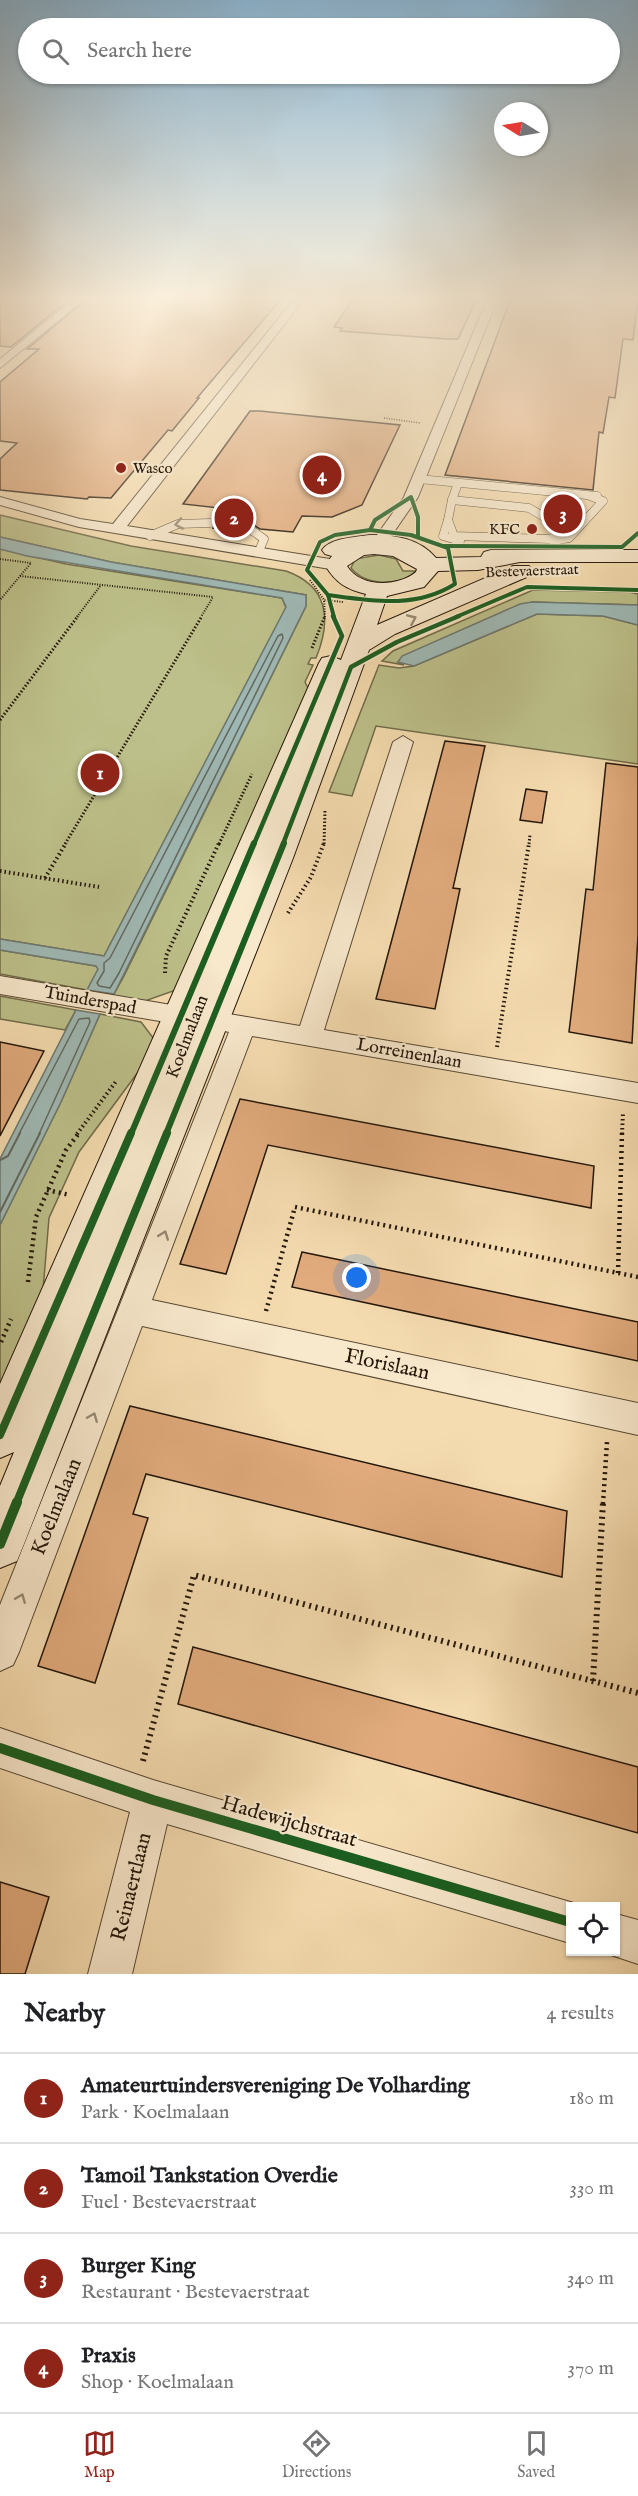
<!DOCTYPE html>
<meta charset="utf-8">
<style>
:root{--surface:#fff;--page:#f2f2f2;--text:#202124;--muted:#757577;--line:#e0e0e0;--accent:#8f2418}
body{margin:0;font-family:"IM FELL English",serif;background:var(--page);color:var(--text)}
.controls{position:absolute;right:18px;bottom:18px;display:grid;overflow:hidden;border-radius:0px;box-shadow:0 2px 4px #0004}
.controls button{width:54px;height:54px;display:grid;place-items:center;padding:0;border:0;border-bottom:2px solid var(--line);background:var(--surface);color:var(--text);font:30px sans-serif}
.compass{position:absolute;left:494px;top:102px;width:54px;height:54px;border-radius:50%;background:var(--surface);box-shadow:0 2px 4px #0004;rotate:281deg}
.you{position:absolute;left:357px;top:1278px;width:21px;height:21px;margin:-15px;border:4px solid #fff;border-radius:50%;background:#1a73e8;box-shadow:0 0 0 9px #1a73e833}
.badge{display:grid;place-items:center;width:39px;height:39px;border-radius:50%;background:var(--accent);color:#fff;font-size:20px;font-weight:700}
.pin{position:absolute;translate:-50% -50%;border:3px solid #fff;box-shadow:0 2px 6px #0006}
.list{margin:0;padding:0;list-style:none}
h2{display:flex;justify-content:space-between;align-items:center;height:78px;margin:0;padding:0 24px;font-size:26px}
h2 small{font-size:20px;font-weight:400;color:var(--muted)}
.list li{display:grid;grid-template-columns:39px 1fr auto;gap:18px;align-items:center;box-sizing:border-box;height:90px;padding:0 24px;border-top:2px solid var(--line)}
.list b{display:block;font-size:22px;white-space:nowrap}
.list p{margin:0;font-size:20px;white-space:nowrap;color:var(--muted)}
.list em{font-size:20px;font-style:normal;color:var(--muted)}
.icon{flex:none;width:33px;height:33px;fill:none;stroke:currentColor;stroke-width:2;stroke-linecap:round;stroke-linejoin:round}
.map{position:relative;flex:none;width:638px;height:1974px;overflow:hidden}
.search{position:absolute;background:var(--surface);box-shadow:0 2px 4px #0004;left:18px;right:18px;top:18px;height:66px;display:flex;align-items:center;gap:15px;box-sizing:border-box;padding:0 21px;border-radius:33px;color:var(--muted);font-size:22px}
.sheet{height:438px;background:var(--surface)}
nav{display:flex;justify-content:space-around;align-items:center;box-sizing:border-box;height:84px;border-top:2px solid var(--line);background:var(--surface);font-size:16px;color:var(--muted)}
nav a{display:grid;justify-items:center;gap:3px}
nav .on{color:var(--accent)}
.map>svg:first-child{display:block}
</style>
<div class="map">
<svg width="638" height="1974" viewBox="0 0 638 1974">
<rect width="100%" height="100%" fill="#f5dcb0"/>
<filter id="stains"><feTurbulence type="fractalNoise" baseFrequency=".00333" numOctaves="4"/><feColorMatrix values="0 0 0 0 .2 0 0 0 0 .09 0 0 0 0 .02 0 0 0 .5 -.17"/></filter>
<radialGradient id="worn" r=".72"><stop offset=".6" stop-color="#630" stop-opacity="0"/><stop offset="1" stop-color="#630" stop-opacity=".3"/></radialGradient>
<g fill="#bdc08a" stroke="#706b4a" stroke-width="1.5">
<path d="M0 515 131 546 286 571C328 586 332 619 316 658H311L308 664 313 665 305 682 309 690 176 990 145 1001 109 995 114 994 124 976 306 606V595L111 562 0 537Z"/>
<path d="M0 549 66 564 282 598 286 608 104 956 0 939Z"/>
<path d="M379 555 396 559 403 571H416C400 587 365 586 351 568L355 559Z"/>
<path d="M533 590 629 592 638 594V605L532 602 398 662 404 665 382 661 393 651Z"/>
<path d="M537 614 603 616 638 625V764L376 726 352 796 329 792 379 665 399 668 414 666Z"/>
<path d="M0 950 96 966 99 968 87 990 0 974Z"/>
<path d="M0 996 76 1010 65 1030 0 1019Z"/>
<path d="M100 1014 141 1022 154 1039 141 1068 79 1152 49 1218 43 1290 0 1386V1225L61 1102Z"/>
</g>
<g fill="#9fb9b5" stroke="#6d7870" stroke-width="1.5">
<path d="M0 537 111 562 306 595V606L114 994 87 990 98 969 96 966 0 950V939L104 956 286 607 282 598 27 556 0 549Z"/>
<path d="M532 602 638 605V625L603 616 537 614 414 666 398 662 402 656 520 604Z"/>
<path d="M76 1010 100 1014 61 1102 0 1225V1159Z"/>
</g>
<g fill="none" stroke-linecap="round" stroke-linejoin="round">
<g stroke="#61685f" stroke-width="1.5">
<path d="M282 634 283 638 119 973 110 988 99 986 97 983 104 971V963L110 958 278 636Z"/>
<path d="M19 1134 79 1019 89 1018 90 1022 39 1134"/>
</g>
<g stroke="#61685f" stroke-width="2">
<path d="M0 1160 8 1156 20 1133"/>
<path d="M0 1212 40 1133"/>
</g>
</g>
<g fill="#e1ab7d" stroke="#231609" stroke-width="1.5">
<path d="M0 298H71L11 347 0 346Z"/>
<path d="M88 298H282L197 398H199L172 431 168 430 111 498 89 497 87 499 0 490V459L17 443 0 441V382L39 349H27Z"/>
<path d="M354 298H477L458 339H447L340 331 342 328 334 327Z"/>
<path d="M511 298H638L633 340 623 339 615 398 609 397 603 433 599 432 593 490 445 475Z"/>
<path d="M250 411H260L400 425 362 505 332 517 302 516 293 532 260 529 247 521 242 524 243 531 213 528 216 523 213 518 220 508 183 504Z"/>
<path d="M445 741 485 746 453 888 460 889 435 1009 376 999Z"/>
<path d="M606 763 638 767V935L632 1043 569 1032 586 889 593 890Z"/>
<path d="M526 789 547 792 542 823 520 820Z"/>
<path d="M0 1042 44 1051 0 1136Z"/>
<path d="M240 1099 594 1166 591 1208 268 1145 226 1274 180 1264Z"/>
<path d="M302 1252 638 1322V1361L292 1287Z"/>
<path d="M130 1406 567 1511 562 1577 146 1474 133 1514 148 1518 95 1683 38 1666Z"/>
<path d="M193 1647 638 1767V1833L178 1704Z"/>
<path d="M0 1882 49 1897 25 1974H0Z"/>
</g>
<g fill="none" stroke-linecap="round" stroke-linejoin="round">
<g stroke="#584833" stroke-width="9">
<g id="lane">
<path d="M419 479 597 496"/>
<path d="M452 500 529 508 561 527 560 536 548 539 454 536 448 520Z"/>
<path d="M452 500 458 483"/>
<path d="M448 520 443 536 460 541"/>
<path d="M247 527 264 539 259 551"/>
<path d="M150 536 178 524 210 523"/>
<path d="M553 541 569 538 603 501 590 496"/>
</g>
</g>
<g stroke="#584833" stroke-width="2">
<g id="street">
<path d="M75 298H86L0 368V359Z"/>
<path d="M295 298H305L127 526 336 560 344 565 341 568 336 570 79 527 0 505V497L80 519 113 524Z"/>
<path d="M488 298H498L418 497 385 545H375L372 542 404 497Z"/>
<path d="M403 736 413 742 324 1030 638 1083V1103L252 1036 152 1300 638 1403V1435L142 1326 19 1652 13 1665 0 1671V1605L229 1032 220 1030 217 1023 220 1016 229 1014 300 1026 393 742Z"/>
<path d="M0 976 195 1009 204 1011 207 1018 204 1025 195 1027 0 994Z"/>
<path d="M0 1728 153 1780 584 1906H570V1943L167 1824 132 1974H88L130 1812 0 1768Z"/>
<path d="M616 1914 638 1920V1964L602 1952H616Z"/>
</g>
</g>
<g stroke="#231609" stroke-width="2">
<path id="secondary" d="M370 535C395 535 419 538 436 558L481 557 484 552 491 550H638V562H520L478 570 438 571 424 587 387 596 377 625 513 566H529L532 571 529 576 395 634 369 650 293 858 24 1544 17 1561 0 1568V1486L14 1452 0 1458V1384L319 663 322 658 331 656 341 660 366 594C346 589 336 583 325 565L332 556 325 554 322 550C330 538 356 537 370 535ZM374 554 393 556 417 569 416 572C398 587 360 588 347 566L364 555Z"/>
</g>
<path stroke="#231609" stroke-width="1.5" stroke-dasharray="1 1.5" stroke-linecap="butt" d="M384 418 420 423"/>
<g stroke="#231609" stroke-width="2" stroke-dasharray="1 1.5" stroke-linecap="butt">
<path d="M0 559 31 563 0 600"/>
<path d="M20 576 213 597 201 617"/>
<path d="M310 580 324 600"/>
<path d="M77 617 101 585"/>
<path d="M325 617 324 600 343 602"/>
</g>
<g stroke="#231609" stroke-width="3" stroke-dasharray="1.5 2" stroke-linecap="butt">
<path d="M312 648 325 616"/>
<path d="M0 720 78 616"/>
<path d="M65 844 202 616"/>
<path d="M219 844 252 774"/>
<path d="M324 844 325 811"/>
<path d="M529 844 530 835"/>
</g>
<g stroke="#231609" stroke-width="4" stroke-dasharray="1.5 3" stroke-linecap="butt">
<path d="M0 871 99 887"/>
<path d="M45 878 66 843"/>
<path d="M288 913 311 877 324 843"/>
<path d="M165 973 166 956 219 843"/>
<path d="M497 1047 529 843"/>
<path d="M77 1134 117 1080"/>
<path d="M622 1134 623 1112"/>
</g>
<g stroke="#231609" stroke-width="4.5" stroke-dasharray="2 4" stroke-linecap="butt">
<path d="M47 1190 70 1195"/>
<path d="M618 1273 622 1133"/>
<path d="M28 1282 36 1217 66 1150 79 1133"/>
<path d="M266 1311 295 1207 638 1277"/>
<path d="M1 1342 11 1319"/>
<path d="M603 1504 607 1442"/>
</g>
<g stroke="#231609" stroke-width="6" stroke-dasharray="2 4.5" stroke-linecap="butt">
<path d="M593 1681 603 1502"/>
<path d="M143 1761 194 1575 638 1693"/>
</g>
<use href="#lane" stroke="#f8e8cc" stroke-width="8"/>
<use href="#street" fill="#f8e8cc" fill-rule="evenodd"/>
<use href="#secondary" fill="#f8e8cc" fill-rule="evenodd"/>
<g stroke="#f8e8cc" stroke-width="6">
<g id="cycleway-far4">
<path d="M370 530 411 535 448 548 455 584C415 609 373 601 328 595L307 570 320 542 335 535Z"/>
<path d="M370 530 375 520 411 497 418 517V537"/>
<path d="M444 546 622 547 638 533"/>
<path d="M328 595 334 617"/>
<path d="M456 617 527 587 638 590"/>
</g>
</g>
<g stroke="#f8e8cc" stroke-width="8">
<g id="cycleway-far3">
<path d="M254 844 342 636 333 616"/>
<path d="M283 844 351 667 397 642 459 616"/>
</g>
</g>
<g stroke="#f8e8cc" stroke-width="10">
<g id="cycleway-far2">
<path d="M131 1134 254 843"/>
<path d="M166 1134 284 843"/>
</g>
</g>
<g stroke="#f8e8cc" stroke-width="11">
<g id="cycleway-far1">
<path d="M0 1435 131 1133"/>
<path d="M16 1504 167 1133"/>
</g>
</g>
<g stroke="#f8e8cc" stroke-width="14">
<g id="cycleway">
<path d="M0 1544 17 1502"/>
<path d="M0 1748 153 1800 570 1922"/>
</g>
</g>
<use href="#cycleway-far4" stroke="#1b5e20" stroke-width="4"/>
<use href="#cycleway-far3" stroke="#1b5e20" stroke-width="4.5"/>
<use href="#cycleway-far2" stroke="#1b5e20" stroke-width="6"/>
<use href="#cycleway-far1" stroke="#1b5e20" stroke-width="8"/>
<use href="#cycleway" stroke="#1b5e20" stroke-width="10"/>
</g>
<defs><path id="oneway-chevron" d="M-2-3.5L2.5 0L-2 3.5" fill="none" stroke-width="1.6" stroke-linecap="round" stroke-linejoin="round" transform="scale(1.5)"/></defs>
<g stroke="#988a74">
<use href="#oneway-chevron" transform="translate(179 524) rotate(169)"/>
<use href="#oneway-chevron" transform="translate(412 619) rotate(-23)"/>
<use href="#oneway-chevron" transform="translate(164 1235) rotate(-69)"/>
<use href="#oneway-chevron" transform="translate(93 1417) rotate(-68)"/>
<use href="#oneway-chevron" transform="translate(21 1598) rotate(-68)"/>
</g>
<linearGradient id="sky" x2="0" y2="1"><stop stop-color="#8bb6d4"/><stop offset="0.52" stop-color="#faefdb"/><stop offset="1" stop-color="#faefdb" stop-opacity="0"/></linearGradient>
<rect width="638" height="574" fill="url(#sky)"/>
<g fill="#8f2418" stroke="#f8e8cc" stroke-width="2">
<circle cx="121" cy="468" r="6"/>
<circle cx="532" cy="529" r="6"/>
</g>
<g text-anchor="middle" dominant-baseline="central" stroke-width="4.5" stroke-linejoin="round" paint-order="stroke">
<g font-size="15" fill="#231609" stroke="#f8e8cc" text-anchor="start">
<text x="133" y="468">Wasco</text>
<text x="520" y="529" text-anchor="end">KFC</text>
</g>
<g font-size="15" fill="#231609" stroke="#f8e8cc">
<text transform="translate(532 571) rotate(-2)">Bestevaerstraat</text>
</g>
<g font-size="18" fill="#231609" stroke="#f8e8cc">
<text transform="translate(90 1001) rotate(10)">Tuinderspad</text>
<text transform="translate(188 1037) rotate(-69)">Koelmalaan</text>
<text transform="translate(409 1054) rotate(10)">Lorreinenlaan</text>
</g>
<g font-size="21" fill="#231609" stroke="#f8e8cc">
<text transform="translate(387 1365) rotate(12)">Florislaan</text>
<text transform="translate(57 1507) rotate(-68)">Koelmalaan</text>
<text transform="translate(289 1822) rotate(16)">Hadewijchstraat</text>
<text transform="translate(132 1887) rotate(-76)">Reinaertlaan</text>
</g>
</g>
<rect width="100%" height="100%" filter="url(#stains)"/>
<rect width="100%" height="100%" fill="url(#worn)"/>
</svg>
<div class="controls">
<button><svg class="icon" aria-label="locate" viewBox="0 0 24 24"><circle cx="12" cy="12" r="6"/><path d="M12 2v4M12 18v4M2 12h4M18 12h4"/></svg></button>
</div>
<svg class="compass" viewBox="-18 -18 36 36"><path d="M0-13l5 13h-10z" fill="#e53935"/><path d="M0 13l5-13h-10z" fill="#757577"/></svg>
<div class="you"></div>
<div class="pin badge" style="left:100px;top:773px">1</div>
<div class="pin badge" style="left:234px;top:518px">2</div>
<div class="pin badge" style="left:563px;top:514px">3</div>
<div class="pin badge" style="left:322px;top:475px">4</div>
<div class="search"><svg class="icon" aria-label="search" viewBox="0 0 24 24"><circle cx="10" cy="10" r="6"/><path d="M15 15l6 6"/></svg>Search here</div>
</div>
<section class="sheet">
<h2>Nearby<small>4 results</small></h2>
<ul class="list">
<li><span class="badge">1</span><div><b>Amateurtuindersvereniging De Volharding</b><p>Park · Koelmalaan</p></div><em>180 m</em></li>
<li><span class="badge">2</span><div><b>Tamoil Tankstation Overdie</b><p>Fuel · Bestevaerstraat</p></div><em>330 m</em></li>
<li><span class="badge">3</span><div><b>Burger King</b><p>Restaurant · Bestevaerstraat</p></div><em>340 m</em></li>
<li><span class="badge">4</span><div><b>Praxis</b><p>Shop · Koelmalaan</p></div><em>370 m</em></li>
</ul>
</section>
<nav>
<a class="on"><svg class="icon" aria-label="map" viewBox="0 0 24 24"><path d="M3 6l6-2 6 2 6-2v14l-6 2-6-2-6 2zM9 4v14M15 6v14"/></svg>Map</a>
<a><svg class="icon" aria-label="directions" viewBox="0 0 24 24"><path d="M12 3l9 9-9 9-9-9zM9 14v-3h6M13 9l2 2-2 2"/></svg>Directions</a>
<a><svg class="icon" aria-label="saved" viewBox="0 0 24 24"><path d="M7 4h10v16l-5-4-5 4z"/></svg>Saved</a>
</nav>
